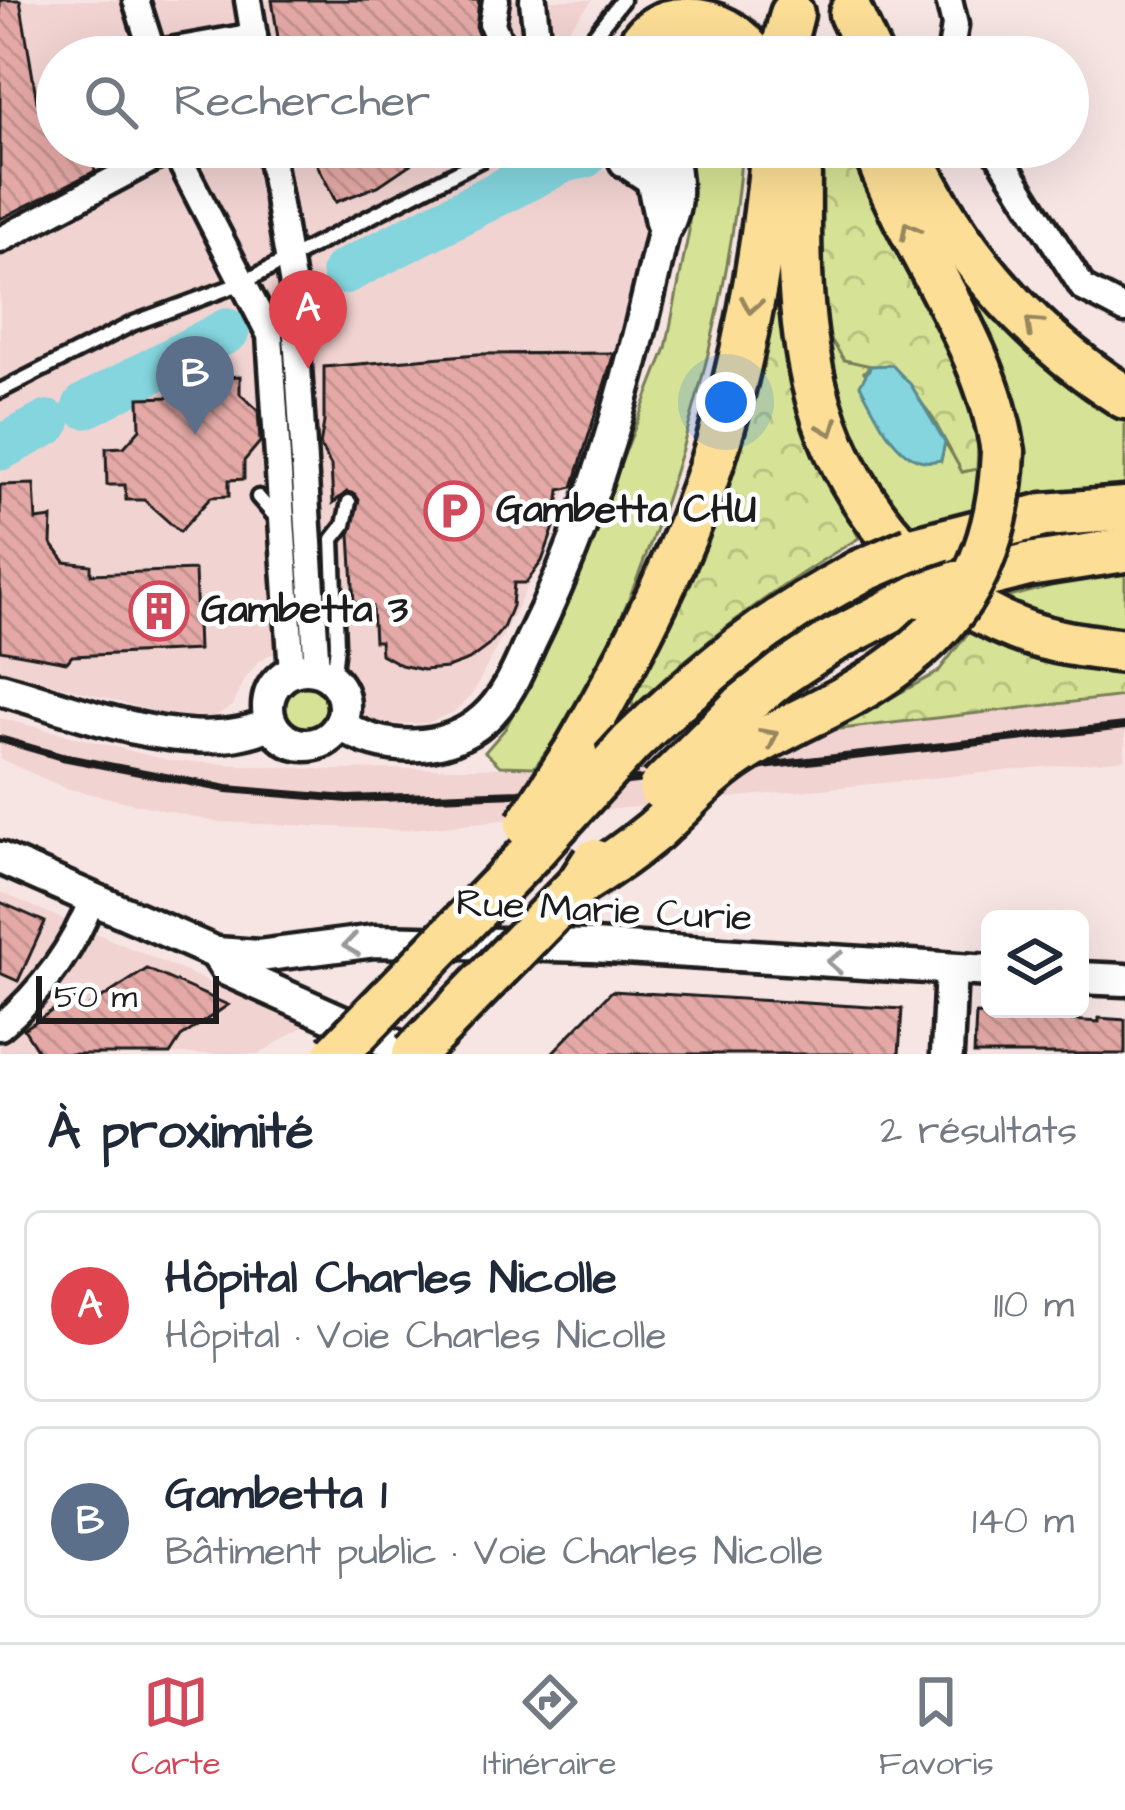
<!DOCTYPE html>
<html lang="fr">
<meta charset="utf-8">
<style>
:root{--surface:#fff;--page:#f2f2f3;--text:#1f2937;--muted:#747a83;--line:#e0e1e3;--accent:#d1495b}
body{margin:0;font-family:"Architects Daughter",sans-serif;background:var(--page);color:var(--text)}
.controls{position:absolute;right:36px;bottom:36px;display:grid;overflow:hidden;border-radius:18px;box-shadow:0 12px 48px #0002}
.controls button{width:108px;height:108px;display:grid;place-items:center;padding:0;border:0;border-bottom:3px solid var(--line);background:var(--surface);color:var(--text);font:60px sans-serif}
.scale{position:absolute;left:36px;bottom:30px;width:183px;box-sizing:border-box;padding-left:12px;border:6px solid #1c1c1c;border-top:0;font-size:33px;line-height:42px;white-space:nowrap;color:#1c1c1c;-webkit-text-stroke:9px #fff;paint-order:stroke}
.you{position:absolute;left:726px;top:402px;width:42px;height:42px;margin:-30px;border:9px solid #fff;border-radius:50%;background:#1a73e8;box-shadow:0 0 0 18px #1a73e833}
.badge{display:grid;place-items:center;width:78px;height:78px;border-radius:50%;background:var(--accent);color:#fff;font-size:39px;font-weight:700}
.pin{position:absolute;translate:-50% -99px;filter:drop-shadow(0 3px 6px #0008)}
.pin::after{content:'';position:absolute;top:63px;width:42px;height:36px;background:inherit;clip-path:polygon(0 0,100% 0,50% 100%)}
.list{margin:0;padding:0;list-style:none}
h2{display:flex;justify-content:space-between;align-items:center;height:156px;margin:0;padding:0 48px;font-size:51px}
h2 small{font-size:39px;font-weight:400;color:var(--muted)}
.list li{display:grid;grid-template-columns:78px 1fr auto;gap:36px;align-items:center;box-sizing:border-box;height:192px;margin:0 24px 24px;padding:0 24px;border:3px solid var(--line);border-radius:18px}
.list b{display:block;font-size:45px;white-space:nowrap}
.list p{margin:0;font-size:39px;white-space:nowrap;color:var(--muted)}
.list em{font-size:39px;font-style:normal;color:var(--muted)}
.icon{flex:none;width:66px;height:66px;fill:none;stroke:currentColor;stroke-width:2;stroke-linecap:round;stroke-linejoin:round}
.map{position:relative;flex:none;width:1125px;height:1054px;overflow:hidden}
.search{position:absolute;background:var(--surface);box-shadow:0 12px 48px #0002;left:36px;right:36px;top:36px;height:132px;display:flex;align-items:center;gap:30px;box-sizing:border-box;padding:0 42px;border-radius:66px;color:var(--muted);font-size:45px}
.sheet{height:588px;background:var(--surface)}
nav{display:flex;justify-content:space-around;align-items:center;box-sizing:border-box;height:168px;border-top:3px solid var(--line);background:var(--surface);font-size:33px;color:var(--muted)}
nav a{display:grid;justify-items:center;gap:6px}
nav .on{color:var(--accent)}
.map>svg:first-child{display:block}
</style>
<div class="map">
<svg width="1125" height="1054" viewBox="0 0 1125 1054">
<defs>
<pattern id="forest-crowns" width="20" height="18" patternUnits="userSpaceOnUse" patternTransform="scale(3)"><rect width="20" height="18" fill="#d6e295"/><path d="M2 6a3 3 0 1 1 6 0M12 15a3 3 0 1 1 6 0" fill="none" stroke="#b7c180"/></pattern>
<pattern id="building-back-hatch" width="6" height="6" patternUnits="userSpaceOnUse" patternTransform="scale(3)"><rect width="6" height="6" fill="#e4a9a6"/><path d="M-1 5l2 2M0 0l6 6M5-1l2 2" fill="none" stroke="#c3918e"/></pattern>
</defs>
<rect width="100%" height="100%" fill="#f7e5e4"/>
<filter id="ink" filterUnits="userSpaceOnUse"><feTurbulence type="fractalNoise" baseFrequency=".00833" numOctaves="2"/><feDisplacementMap in="SourceGraphic" scale="24" xChannelSelector="R" yChannelSelector="G"/><feConvolveMatrix kernelMatrix="1 2 1 2 8 2 1 2 1" color-interpolation-filters="sRGB"/></filter>
<g filter="url(#ink)">
<g fill="#f1d3d1">
<path d="M0 0H593L556 43 551 57H57V147H587L598 166 637 185 646 199V243L631 341 599 397 598 411 530 582 473 693 454 712 428 723 371 725 357 719 345 676 327 657 303 648 268 655 257 663 245 679 233 706 213 717 167 715 0 669Z"/>
<path d="M1125 696V759L402 830 216 822 65 788 0 759V718L171 761 332 770 535 767 793 741 832 730Z"/>
<path d="M0 892 307 1024 259 1054H0Z"/>
</g>
<g fill="#d6e295" stroke="#797f58" stroke-width="3">
<path d="M682 34 743 57H660L661 46Z"/>
<path d="M703 147H742C730 316 664 541 586 691 572 718 552 742 535 767L500 766 485 752 505 729 552 639 666 348 689 231 688 180 692 159Z"/>
<path d="M900 173 1125 414V491L1020 500 897 529 869 487 819 342 827 333 845 359 871 366 864 372 941 460 945 442 963 472 977 468 978 452 1021 448 1010 382Z"/>
<path d="M1125 574V639L982 604 1062 583Z"/>
<circle cx="304" cy="706" r="23"/>
</g>
<g fill="url(#forest-crowns)" stroke="#797f58" stroke-width="3">
<path d="M811 147H856L966 378 978 442 977 469 962 472 931 415 892 365 871 366 844 360 827 333 821 293 820 233Z"/>
<path d="M777 251 805 433 859 538C776 587 701 641 633 708L631 693Z"/>
<path d="M974 625 1125 670V696L832 730 938 672Z"/>
</g>
<path fill="#84d5de" stroke="#5a8b90" stroke-width="3" d="M892 365 911 385 945 442 941 460C898 471 878 416 860 385L871 366Z"/>
<g fill="none" stroke-linecap="round" stroke-linejoin="round">
<g stroke="#84d5de" stroke-width="45">
<path d="M344 272 564 160 584 156"/>
<path d="M85 406 227 331"/>
<path d="M0 448 48 423"/>
</g>
</g>
<g fill="url(#building-back-hatch)" stroke="#1c1c1c" stroke-width="3">
<path d="M0 0H20L37 102 57 98V147H90L95 171 0 219Z"/>
<path d="M272 0H479L476 29 488 57H281Z"/>
<path d="M308 147H404L412 163 378 186 336 202Z"/>
<path d="M614 353 573 487 560 490 557 519 542 561 526 583H514L512 606 503 628 488 646 469 660 447 668 423 670 401 665 381 654 380 641H374L372 607H366V602L354 603 350 534 359 500 355 494 347 492 333 503 331 466 320 446 324 422V367L478 354Z"/>
<path d="M223 359 224 377 240 376V394L258 410 260 442 244 461V479L229 480V496L211 497 180 532 144 500H126L125 485H107L106 448 124 447 140 429 139 398 170 397 187 379 186 361Z"/>
<path d="M34 484 36 520 52 518 51 543 65 562 91 565V574L195 570 198 650 72 656 67 662 0 650V485Z"/>
<path d="M0 902 45 922 18 981 0 973Z"/>
<path d="M147 969 228 1005 181 1037 170 1054H40L24 1029 73 997 82 1011Z"/>
<path d="M612 991 902 1009 899 1054H551Z"/>
<path d="M976 1014 1099 1022V1018L1125 1020V1054H974Z"/>
</g>
<g fill="none" stroke-linecap="round" stroke-linejoin="round">
<g stroke="#1c1c1c" stroke-width="21">
<g id="service">
<path d="M577 57 622 0"/>
<path d="M104 147 127 173"/>
<path d="M0 391 134 323 242 283 480 160 494 147"/>
<path d="M258 497 281 523"/>
<path d="M333 681 337 645 333 539 344 525 349 502"/>
</g>
</g>
<g stroke="#1c1c1c" stroke-width="33">
<g id="minor">
<path d="M136 0 154 57"/>
<path d="M248 0 254 36"/>
<path d="M496 0 492 24 506 57"/>
<path d="M533 0 539 57"/>
<path d="M949 0 955 25 950 57"/>
<path d="M153 54 254 36 257 57"/>
<path d="M173 147 270 335 292 672"/>
<path d="M269 147 293 286 317 671"/>
<path d="M994 147 1083 288 1125 310"/>
<path d="M0 240 173 148"/>
<path d="M0 1027C41 992 73 950 92 899"/>
</g>
</g>
<g stroke="#1c1c1c" stroke-width="39">
<g id="tertiary">
<path d="M625 161 652 179 661 222"/>
<circle cx="306" cy="707" r="38"/>
<path d="M0 689C76 710 196 761 271 723"/>
<path d="M340 724C381 753 445 754 484 719 507 699 519 668 531 641 595 512 632 372 663 232 680 208 676 178 670 150"/>
<path d="M0 858 216 953 227 970 415 1054"/>
<path d="M216 953 259 956 375 941 593 946 990 971"/>
<path d="M1080 978 1125 980"/>
<path d="M947 1054 951 969"/>
</g>
</g>
<g stroke="#1c1c1c" stroke-width="51">
<g id="trunk">
<path d="M851 14 871 57"/>
<path d="M636 57C646 4 727 11 753 57"/>
<path d="M781 57 792 14"/>
<path d="M799 147C799 226 796 306 814 384 839 490 915 589 1017 629 1052 643 1089 647 1125 651"/>
<path d="M874 147C911 252 987 341 1003 452"/>
<path d="M907 147C955 251 1028 335 1125 397"/>
<path d="M912 549 1044 515 1125 509"/>
<path d="M957 583 1028 565 1125 550"/>
<path d="M782 674 829 643 919 596"/>
<path d="M631 743C705 672 767 621 859 572"/>
<path d="M575 752C621 672 665 591 697 505 740 391 762 268 773 147"/>
</g>
</g>
<use href="#service" stroke="#fff" stroke-width="12"/>
<use href="#minor" stroke="#fff" stroke-width="24"/>
<use href="#tertiary" stroke="#fff" stroke-width="30"/>
<use href="#trunk" stroke="#fcde96" stroke-width="42"/>
<path stroke="#1c1c1c" stroke-width="8" d="M0 739 62 757 227 789 348 799 519 793 1125 726"/>
<g stroke="#1c1c1c" stroke-width="51" stroke-linecap="butt">
<g id="trunk-bridge">
<path d="M859 572 912 549"/>
<path d="M919 596 957 583"/>
<path d="M660 788 742 706 782 674"/>
<path d="M527 826 575 752"/>
<path d="M579 884C605 868 630 851 654 831 682 806 705 778 736 757 772 732 812 716 850 695 952 638 998 570 1003 452"/>
<path d="M336 1054 530 854 631 743"/>
<path d="M414 1054 579 884 594 861"/>
</g>
</g>
<use href="#trunk-bridge" stroke="#fcde96" stroke-width="42"/>
</g>
<defs><path id="oneway-chevron" d="M-2-3.5L2.5 0L-2 3.5" fill="none" stroke-width="1.6" stroke-linecap="round" stroke-linejoin="round" transform="scale(3)"/></defs>
<g stroke="#97875f">
<use href="#oneway-chevron" transform="translate(909 230) rotate(-118)"/>
<use href="#oneway-chevron" transform="translate(751 305) rotate(100)"/>
<use href="#oneway-chevron" transform="translate(1033 325) rotate(-137)"/>
<use href="#oneway-chevron" transform="translate(829 428) rotate(68)"/>
<use href="#oneway-chevron" transform="translate(770 737) rotate(-29)"/>
</g>
<g stroke="#999">
<use href="#oneway-chevron" transform="translate(351 945) rotate(172)"/>
<use href="#oneway-chevron" transform="translate(835 962) rotate(-176)"/>
</g>
</g>
<defs>
<g id="parking-ring" transform="scale(3)"><circle r="9.5" fill="#fff" stroke="#d1495b" stroke-width="1.5"/><path d="M-3.5-5.5H1a3.5 3.5 0 0 1 0 7H-1V5.5H-3.5ZM-1-3.4V-.6H.8a1.4 1.4 0 0 0 0-2.8Z" fill="#d1495b"/></g>
<g id="building-ring" transform="scale(3)"><circle r="9.5" fill="#fff" stroke="#d1495b" stroke-width="1.5"/><path d="M-4-6H4V6H1V3H-1V6H-4ZM-2.5-4.3h1.7v1.8h-1.7ZM.8-4.3h1.7v1.8H.8ZM-2.5-1h1.7V.8h-1.7ZM.8-1h1.7V.8H.8Z" fill="#d1495b"/></g>
</defs>
<g fill-rule="evenodd">
<use href="#parking-ring" x="454" y="511"/>
<use href="#building-ring" x="159" y="611"/>
</g>
<g text-anchor="middle" dominant-baseline="central" stroke-width="9" stroke-linejoin="round" paint-order="stroke">
<g font-size="39" font-weight="bold" fill="#1c1c1c" stroke="#fff" text-anchor="start">
<text x="496" y="511">Gambetta CHU</text>
<text x="201" y="611">Gambetta 3</text>
</g>
<g font-size="39" fill="#1c1c1c" stroke="#fff">
<text transform="translate(604 911) rotate(3)">Rue Marie Curie</text>
</g>
</g>
</svg>
<div class="controls">
<button><svg class="icon" aria-label="layers" viewBox="0 0 24 24"><path d="M12 4l9 5-9 5-9-5zM3 14l9 5 9-5"/></svg></button>
</div>
<div class="scale">50 m</div>
<div class="you"></div>
<div class="pin badge" style="left:308px;top:369px;background:#e0444e">A</div>
<div class="pin badge" style="left:195px;top:435px;background:#5c6f8a">B</div>
<div class="search"><svg class="icon" aria-label="search" viewBox="0 0 24 24"><circle cx="10" cy="10" r="6"/><path d="M15 15l6 6"/></svg>Rechercher</div>
</div>
<section class="sheet">
<h2>À proximité<small>2 résultats</small></h2>
<ul class="list">
<li><span class="badge" style="background:#e0444e">A</span><div><b>Hôpital Charles Nicolle</b><p>Hôpital · Voie Charles Nicolle</p></div><em>110 m</em></li>
<li><span class="badge" style="background:#5c6f8a">B</span><div><b>Gambetta 1</b><p>Bâtiment public · Voie Charles Nicolle</p></div><em>140 m</em></li>
</ul>
</section>
<nav>
<a class="on"><svg class="icon" aria-label="map" viewBox="0 0 24 24"><path d="M3 6l6-2 6 2 6-2v14l-6 2-6-2-6 2zM9 4v14M15 6v14"/></svg>Carte</a>
<a><svg class="icon" aria-label="directions" viewBox="0 0 24 24"><path d="M12 3l9 9-9 9-9-9zM9 14v-3h6M13 9l2 2-2 2"/></svg>Itinéraire</a>
<a><svg class="icon" aria-label="saved" viewBox="0 0 24 24"><path d="M7 4h10v16l-5-4-5 4z"/></svg>Favoris</a>
</nav>
